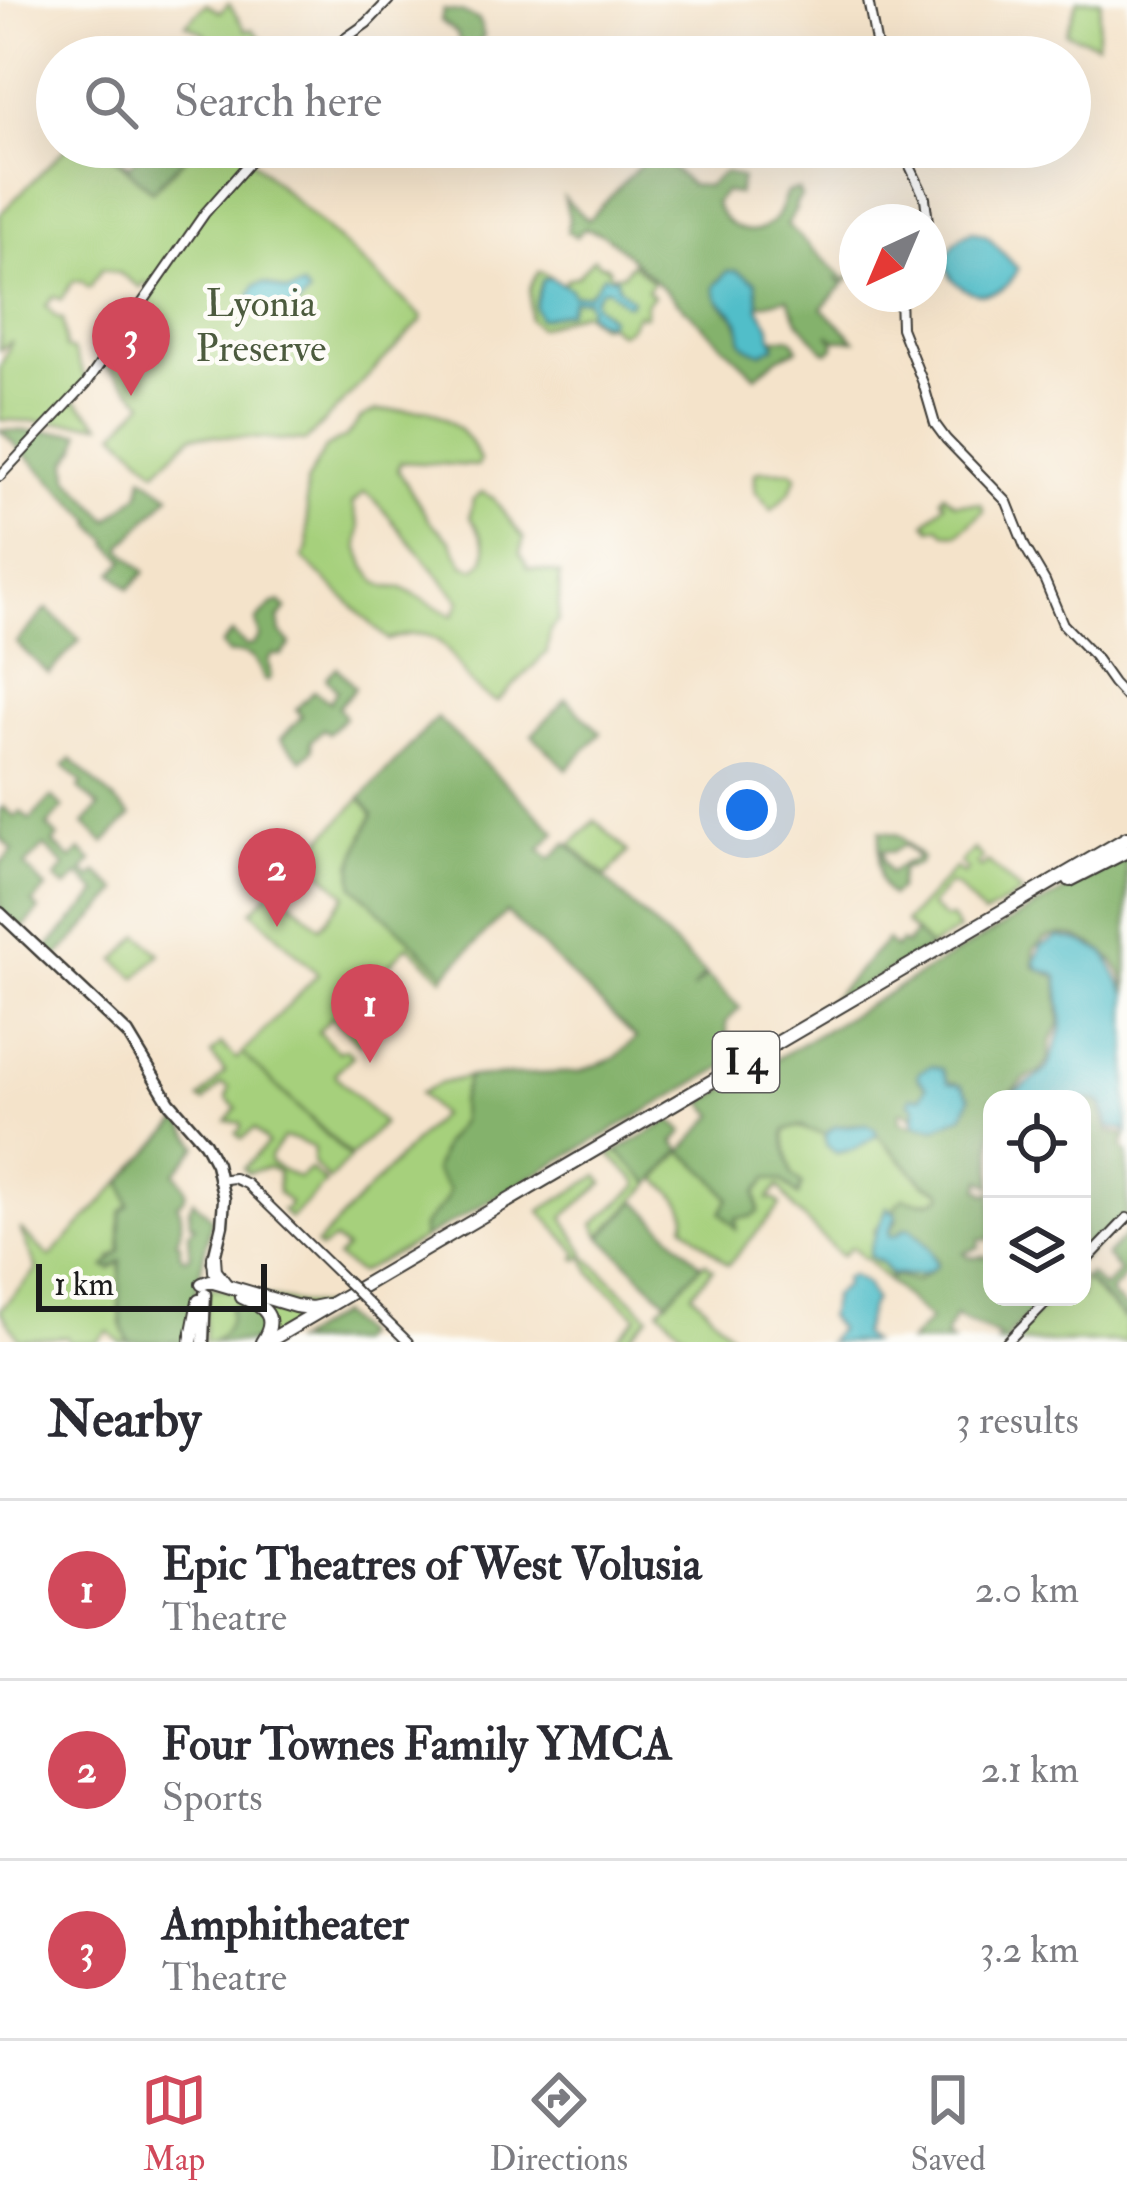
<!DOCTYPE html>
<style>
:root{--surface:#fff;--page:#f2f2f3;--text:#2b2b33;--muted:#7c7c81;--line:#e1e1e2;--accent:#d1495b}
body{margin:0;font-family:"IM FELL Double Pica",serif;background:var(--page);color:var(--text)}
.controls{position:absolute;right:36px;bottom:36px;display:grid;overflow:hidden;border-radius:24px;box-shadow:0 12px 48px #0002}
.controls button{width:108px;height:108px;display:grid;place-items:center;padding:0;border:0;border-bottom:3px solid var(--line);background:var(--surface);color:var(--text);font:60px sans-serif}
.compass{position:absolute;left:839px;top:204px;width:108px;height:108px;border-radius:50%;background:var(--surface);box-shadow:0 12px 48px #0002;rotate:224deg}
.scale{position:absolute;left:36px;bottom:30px;width:231px;box-sizing:border-box;padding-left:12px;border:6px solid #1c1c1c;border-top:0;font-size:33px;line-height:42px;white-space:nowrap;color:#1c1c1c;-webkit-text-stroke:9px #fdfcf7;paint-order:stroke}
.you{position:absolute;left:747px;top:810px;width:42px;height:42px;margin:-30px;border:9px solid #fff;border-radius:50%;background:#1a73e8;box-shadow:0 0 0 18px #1a73e833}
.badge{display:grid;place-items:center;width:78px;height:78px;border-radius:50%;background:var(--accent);color:#fff;font-size:39px;font-weight:700}
.pin{position:absolute;translate:-50% -99px;filter:drop-shadow(0 3px 6px #0008)}
.pin::after{content:'';position:absolute;top:63px;width:42px;height:36px;background:inherit;clip-path:polygon(0 0,100% 0,50% 100%)}
.list{margin:0;padding:0;list-style:none}
h2{display:flex;justify-content:space-between;align-items:center;height:156px;margin:0;padding:0 48px;font-size:51px}
h2 small{font-size:39px;font-weight:400;color:var(--muted)}
.list li{display:grid;grid-template-columns:78px 1fr auto;gap:36px;align-items:center;box-sizing:border-box;height:180px;padding:0 48px;border-top:3px solid var(--line)}
.list b{display:block;font-size:45px;white-space:nowrap}
.list p{margin:0;font-size:39px;white-space:nowrap;color:var(--muted)}
.list em{font-size:39px;font-style:normal;color:var(--muted)}
.icon{flex:none;width:66px;height:66px;fill:none;stroke:currentColor;stroke-width:2;stroke-linecap:round;stroke-linejoin:round}
.map{position:relative;flex:none;width:1127px;height:1342px;overflow:hidden}
.search{position:absolute;background:var(--surface);box-shadow:0 12px 48px #0002;left:36px;right:36px;top:36px;height:132px;display:flex;align-items:center;gap:30px;box-sizing:border-box;padding:0 42px;border-radius:66px;color:var(--muted);font-size:45px}
.sheet{height:696px;background:var(--surface)}
nav{display:flex;justify-content:space-around;align-items:center;box-sizing:border-box;height:168px;border-top:3px solid var(--line);background:var(--surface);font-size:33px;color:var(--muted)}
nav a{display:grid;justify-items:center;gap:6px}
nav .on{color:var(--accent)}
.map>svg:first-child{display:block}
</style>
<div class="map">
<svg width="1127" height="1342" viewBox="0 0 1127 1342">
<rect width="100%" height="100%" fill="#fdfcf7"/>
<filter id="ink" filterUnits="userSpaceOnUse"><feTurbulence type="fractalNoise" baseFrequency=".00833" numOctaves="2"/><feDisplacementMap in="SourceGraphic" scale="24" xChannelSelector="R" yChannelSelector="G"/><feConvolveMatrix kernelMatrix="1 2 1 2 8 2 1 2 1" color-interpolation-filters="sRGB"/></filter>
<filter id="wash" filterUnits="userSpaceOnUse"><feTurbulence type="fractalNoise" baseFrequency=".004" numOctaves="4" result="noise"/><feDisplacementMap in="SourceGraphic" scale="48" xChannelSelector="R" yChannelSelector="G"/><feGaussianBlur stdDeviation="2.7" result="paint"/><feColorMatrix in="noise" values="0 0 0 0 0 0 0 0 0 0 0 0 0 0 0 0 0 1.4 0 .05"/><feComposite in="paint" operator="in"/></filter>
<g filter="url(#wash)">
<rect width="100%" height="100%" fill="#f4e3ca"/>
<g fill="#a6d07c" stroke="#61764c" stroke-width="3" fill-rule="evenodd">
<path d="M1078 0H1101L1097 44 1066 33Z"/>
<path d="M206 4 220 12 229 4 246 31 252 29 266 44 251 57H222L204 33 186 24Z"/>
<path d="M67 147H103L152 192 196 147H237L422 317 421 321 306 441 193 435 156 471 116 432 144 402 103 362 152 289 144 282 141 288 119 273 102 269 89 288 82 281H73L61 300 54 296 46 306 57 318 63 319 66 348 73 350 84 375 89 379 73 398 101 424 0 420V367L12 341 0 350V214Z"/>
<path d="M594 258 599 264 607 266 613 275 623 274 632 263 653 282 647 290 653 296 646 303V315L642 316 638 313 629 328 619 333 608 324 599 325 582 312 539 328 529 319C533 297 524 291 539 271L564 284 567 279 578 276Z"/>
<path d="M428 410C453 420 471 436 480 461L478 466 400 462 398 470 429 520 450 540 464 565 475 569C497 555 480 533 470 517L473 500 482 492 493 498 524 539 520 553 528 568 560 574 558 621 550 630 547 652 497 702C446 681 459 614 388 640L303 558 308 548 306 483 325 448 346 437 361 418 376 411ZM364 492 373 498 460 601 453 616 402 588 386 587 377 582 366 568 358 546 360 527 352 504Z"/>
<path d="M759 471H791L797 476 790 492 772 510 755 491V473Z"/>
<path d="M944 494 955 503 981 504 984 511 958 534 946 533 939 527 931 529 926 523 945 503 941 498Z"/>
<path d="M361 798 373 814 352 865 354 886 446 974 443 978 408 945 373 982 362 973 335 1001 337 1011 365 1038 360 1044 332 1017 318 1032 339 1052 345 1049 353 1056 336 1072V1076L383 1123 351 1156 244 1055 350 1158 329 1180 313 1163 314 1148 297 1140 283 1138 270 1157V1163L299 1178 310 1169 326 1183 290 1219 282 1210 288 1208 290 1202 278 1193V1171L267 1168 247 1173 243 1169 268 1143 254 1129 242 1139 236 1133 242 1128 241 1123 227 1121 237 1108 227 1099 229 1088 222 1084 204 1102 200 1099 225 1072 211 1054 221 1044 237 1059 318 974 252 911 275 886 320 927 346 895 305 857Z"/>
<path d="M595 820 628 852 606 877 571 845Z"/>
<path d="M974 849 983 858 977 864 981 868 988 862 1022 893 984 915 957 887 949 884 930 906 945 919 951 918 959 930 930 947 905 922 955 868 963 874 967 870 960 863Z"/>
<path d="M140 935 160 954 136 978 116 960Z"/>
<path d="M468 1077 461 1121 444 1143 435 1170 449 1190 445 1202 423 1226V1239L359 1273 337 1258 346 1249 334 1240 320 1249 316 1245 440 1115 420 1093 441 1083Z"/>
<path d="M794 1126 826 1134 824 1139 837 1153 855 1149 877 1135 924 1184 942 1191V1196C928 1207 910 1196 895 1206L897 1213 887 1207 882 1221 874 1230 876 1261 884 1264 888 1274 928 1272 916 1281C906 1280 895 1272 887 1280L867 1259H864L852 1247 841 1256 795 1210 779 1186 768 1199 776 1200 781 1205 728 1265 684 1225C692 1205 671 1192 657 1179L682 1151 711 1176 729 1199 722 1212 735 1227 736 1218 759 1208 756 1193 768 1178 783 1181 797 1195 799 1181 791 1175 784 1135 786 1130Z"/>
<path d="M617 1151 651 1184 600 1236 594 1224 638 1186 637 1182 610 1155Z"/>
<path d="M598 1176 604 1183 563 1217 585 1252 584 1254 649 1316 624 1342H614L637 1317 591 1273 583 1256 578 1260 575 1258 578 1253 540 1211Z"/>
<path d="M122 1181 129 1205 120 1215V1251L111 1258V1269L121 1261V1324L129 1342H120L108 1331 97 1342H69L67 1337 19 1339 0 1310 37 1270 20 1229 50 1257Z"/>
<path d="M705 1262 713 1269 692 1293 738 1342H693L659 1309Z"/>
<path d="M1082 1277 1127 1322V1342H1010L1053 1297H1082Z"/>
<path d="M211 1287 324 1307 265 1342 251 1305 239 1304 230 1308C232 1325 223 1342 204 1342L207 1295Z"/>
</g>
<g fill="#84b26c" stroke="#506744" stroke-width="3" fill-rule="evenodd">
<path d="M443 10 461 12 479 20 484 36 478 43 480 51 471 55 467 49 461 46 457 33 441 21Z"/>
<path d="M104 147H109L129 166 147 147H195L152 191Z"/>
<path d="M653 152 691 185 707 186 725 172 742 179 738 194 724 192 715 203C723 226 752 242 773 221 780 214 783 201 787 192L798 190 801 197 795 205 796 209 787 225 846 280 857 270 844 284 835 277 843 285 822 308 855 340H836L828 334 834 341V348L828 352 824 351 798 321 788 298 758 305C758 277 753 278 728 271L717 282 720 303C735 315 741 322 742 342L754 350 775 346V338H792L798 349 779 357 756 376 615 243 604 235 585 228 576 237 567 232 569 218 564 198 588 220Z"/>
<path d="M0 430 81 433 78 447 68 460 69 478 109 520 140 493 143 476 170 495 122 546V549L145 572 129 589 113 573 125 560 108 544 109 541 92 524 94 522Z"/>
<path d="M280 602 286 609 279 618 281 633 291 644 282 655H273L268 660 271 677 267 681 264 680C258 661 250 649 229 654L221 645 232 633 246 646 253 645 260 637 256 621 273 604Z"/>
<path d="M47 609 80 640 49 674 16 643Z"/>
<path d="M337 667 355 688 338 707 345 717 329 733 323 729 311 741 312 750 302 760 281 739 302 716 296 709 314 691 330 702 337 690 326 678Z"/>
<path d="M566 699 601 733 567 769 532 735Z"/>
<path d="M437 718 556 832 540 849 550 859 567 843 705 974 692 990 707 976 740 1008 726 1022 730 1063 423 1239V1226L445 1202 449 1190 434 1171 444 1143 461 1121 460 1102 468 1077 579 1072 615 1058 636 1038 506 912 446 974 354 886C348 861 364 838 373 814L361 798Z"/>
<path d="M71 759 131 816 104 843 84 824 99 807 79 788 82 783 64 766Z"/>
<path d="M52 797 63 808 47 826 58 837 53 843 71 859 80 850 92 861 83 871 91 878 97 872 119 891 53 962 43 953 98 893 79 875 66 888 55 878 65 866 44 846 25 866 46 888 33 903 39 910 21 930 0 910V864L13 850 0 838V811L3 807 15 817 21 812 30 820Z"/>
<path d="M880 831 899 835 922 858 918 865 901 869 898 890 891 896C877 884 879 870 879 853L883 854V861L890 873 904 863 916 860V856L905 845 892 852 879 850Z"/>
<path d="M1127 858V994C1124 988 1125 981 1122 975 1113 952 1074 928 1049 937 1044 938 1037 946 1034 949V967L1057 977 1060 1024 1051 1041 1048 1059 1040 1072 1025 1079 1004 1099H992V1186L982 1180 979 1188 987 1195 992 1191V1231L989 1240 980 1239 979 1247 964 1253 969 1257 986 1256 992 1261V1297H1027L1029 1302 1036 1307 1008 1336 1006 1342H997L1000 1337 955 1316 945 1335 952 1342H909L930 1320 887 1280 894 1276 916 1281 933 1269 937 1261C930 1249 919 1230 905 1228L897 1235 890 1237 889 1231 897 1220 895 1206 904 1197C915 1203 932 1204 942 1196V1191L925 1184 877 1135 875 1129C863 1121 836 1124 826 1134L807 1130 802 1126 786 1130 784 1136 792 1175 802 1184 798 1196 783 1181 768 1178 756 1193 759 1212 750 1217 736 1218V1229L721 1212 729 1198 711 1176 682 1151 715 1115 703 1102 1033 908ZM919 1079 956 1083 964 1115 935 1128 901 1123 899 1113 903 1111 913 1118 915 1107 909 1102 925 1094 926 1088Z"/>
<path d="M916 933 930 947 821 1010 887 940 895 948 901 942 905 945Z"/>
<path d="M1094 1100 1101 1105 1109 1132 1126 1135 1122 1147 1127 1154V1213L1082 1259V1102Z"/>
<path d="M180 1120 198 1146 175 1173C184 1183 193 1195 177 1204 183 1212 183 1231 176 1241L180 1244V1254L184 1258 190 1256 189 1232 195 1225 190 1223 189 1209 193 1200 212 1218 185 1342H129C116 1319 120 1287 121 1261L111 1269 105 1267 120 1251 121 1212 129 1205 122 1181Z"/>
<path d="M671 1120 684 1132 674 1142 681 1150 651 1184 617 1151Z"/>
<path d="M637 1201 701 1265 667 1301 601 1237Z"/>
<path d="M1127 1234V1275L1110 1293 1127 1310V1321L1085 1278 1089 1274 1104 1288 1120 1271 1106 1256Z"/>
<path d="M239 1304 251 1305 261 1311 265 1324 257 1342H212C225 1333 232 1325 230 1308Z"/>
<path d="M339 1314 361 1335 355 1342H293Z"/>
</g>
<g fill="#51bec9" stroke="#366d72" stroke-width="3">
<path d="M972 231 987 236 1018 269C990 330 905 265 972 231Z"/>
<path d="M728 271H737L756 282 759 308 769 324 775 346 762 353C756 350 747 349 743 343 739 337 742 328 739 322 731 305 718 308 714 287Z"/>
<path d="M604 275 617 278 618 286 632 300 630 304H625L608 288 602 289 594 299 595 304 610 318 607 323 595 320 587 312 589 308 587 299 573 300 568 312 539 319 535 307 542 280 551 278 571 289 573 295 589 294Z"/>
<path d="M263 283 288 292 303 287 309 295 294 309 252 304 250 296 255 285Z"/>
<path d="M1058 937 1079 941 1105 953 1127 995V1132L1123 1129 1109 1128 1102 1104 1096 1100 1005 1099C1014 1091 1039 1078 1045 1071 1049 1066 1061 1032 1062 1026 1063 1011 1058 992 1058 977L1053 973 1040 970 1035 963 1041 946Z"/>
<path d="M931 1066 942 1069 948 1083 961 1085 970 1097 964 1115 935 1128 914 1124 915 1107 909 1102 911 1097H921L926 1087 917 1076 919 1072Z"/>
<path d="M867 1124 875 1129 877 1135 855 1149 836 1153 826 1145V1134L834 1127Z"/>
<path d="M887 1207 897 1215 889 1231 890 1236 897 1235 905 1228 911 1229 930 1249 937 1265C923 1279 908 1274 890 1274L881 1262 869 1256C871 1238 882 1223 887 1207Z"/>
<path d="M851 1275 866 1284 874 1300C866 1310 868 1324 861 1334L870 1342H828L838 1329 828 1317 833 1296 845 1285 844 1278Z"/>
</g>
</g>
<g filter="url(#ink)">
<g fill="none" stroke-linecap="round" stroke-linejoin="round">
<g stroke="#3c3a36" stroke-width="12">
<g id="secondary">
<path d="M868 0 879 57"/>
<path d="M327 57 340 42 367 23 389 0"/>
<path d="M901 147 925 198 928 222"/>
<path d="M900 294 901 328 923 383 935 424 946 439 1007 502 1025 547 1045 581 1063 624 1094 656 1113 683 1127 698"/>
<path d="M0 476 86 384 205 213 263 147"/>
<path d="M218 1180 234 1178 247 1184 348 1283"/>
<path d="M1082 1265 1127 1218"/>
<path d="M367 1302 408 1342"/>
<path d="M1007 1342 1051 1297"/>
</g>
</g>
<g stroke="#3c3a36" stroke-width="15">
<path id="primary" d="M0 913 128 1034 169 1102 205 1143 216 1164 224 1199 222 1225 213 1262"/>
</g>
<g stroke="#3c3a36" stroke-width="15">
<path id="trunk" d="M203 1342 205 1294"/>
</g>
<g stroke="#3c3a36" stroke-width="16">
<g id="motorway">
<path d="M1070 880 1127 851"/>
<path d="M214 1257 215 1271 225 1284"/>
<path d="M202 1284 210 1281 295 1306 312 1308 327 1305"/>
<path d="M242 1297C265 1307 279 1317 262 1342"/>
<path d="M191 1342 199 1301"/>
<path d="M267 1342 1127 838"/>
</g>
</g>
<use href="#secondary" stroke="#fff" stroke-width="8"/>
<use href="#primary" stroke="#fff" stroke-width="10"/>
<use href="#trunk" stroke="#fff" stroke-width="10"/>
<use href="#motorway" stroke="#fff" stroke-width="12"/>
<g stroke="#3c3a36" stroke-width="12" stroke-linecap="butt">
<path id="secondary-bridge" d="M348 1283 367 1302"/>
</g>
<use href="#secondary-bridge" stroke="#fff" stroke-width="8"/>
</g>
</g>
<g text-anchor="middle" dominant-baseline="central" stroke-width="9" stroke-linejoin="round" paint-order="stroke">
<rect fill="#fdfcf7" stroke="#605f5e" stroke-width="3" x="713" y="1032" width="66" height="60" rx="9"/>
<g font-size="36" font-weight="bold" fill="#1c1c1c">
<text x="746" y="1062">I 4</text>
</g>
<g font-size="39" fill="#4c5b3e" stroke="#fdfcf7">
<text x="261" y="303">Lyonia<tspan x="261" dy="45">Preserve</tspan></text>
</g>
</g>
</svg>
<div class="controls">
<button><svg class="icon" aria-label="locate" viewBox="0 0 24 24"><circle cx="12" cy="12" r="6"/><path d="M12 2v4M12 18v4M2 12h4M18 12h4"/></svg></button>
<button><svg class="icon" aria-label="layers" viewBox="0 0 24 24"><path d="M12 4l9 5-9 5-9-5zM3 14l9 5 9-5"/></svg></button>
</div>
<svg class="compass" viewBox="-18 -18 36 36"><path d="M0-13l5 13h-10z" fill="#e53935"/><path d="M0 13l5-13h-10z" fill="#7c7c81"/></svg>
<div class="scale">1 km</div>
<div class="you"></div>
<div class="pin badge" style="left:370px;top:1063px">1</div>
<div class="pin badge" style="left:277px;top:927px">2</div>
<div class="pin badge" style="left:131px;top:396px">3</div>
<div class="search"><svg class="icon" aria-label="search" viewBox="0 0 24 24"><circle cx="10" cy="10" r="6"/><path d="M15 15l6 6"/></svg>Search here</div>
</div>
<section class="sheet">
<h2>Nearby<small>3 results</small></h2>
<ul class="list">
<li><span class="badge">1</span><div><b>Epic Theatres of West Volusia</b><p>Theatre</p></div><em>2.0 km</em></li>
<li><span class="badge">2</span><div><b>Four Townes Family YMCA</b><p>Sports</p></div><em>2.1 km</em></li>
<li><span class="badge">3</span><div><b>Amphitheater</b><p>Theatre</p></div><em>3.2 km</em></li>
</ul>
</section>
<nav>
<a class="on"><svg class="icon" aria-label="map" viewBox="0 0 24 24"><path d="M3 6l6-2 6 2 6-2v14l-6 2-6-2-6 2zM9 4v14M15 6v14"/></svg>Map</a>
<a><svg class="icon" aria-label="directions" viewBox="0 0 24 24"><path d="M12 3l9 9-9 9-9-9zM9 14v-3h6M13 9l2 2-2 2"/></svg>Directions</a>
<a><svg class="icon" aria-label="saved" viewBox="0 0 24 24"><path d="M7 4h10v16l-5-4-5 4z"/></svg>Saved</a>
</nav>
